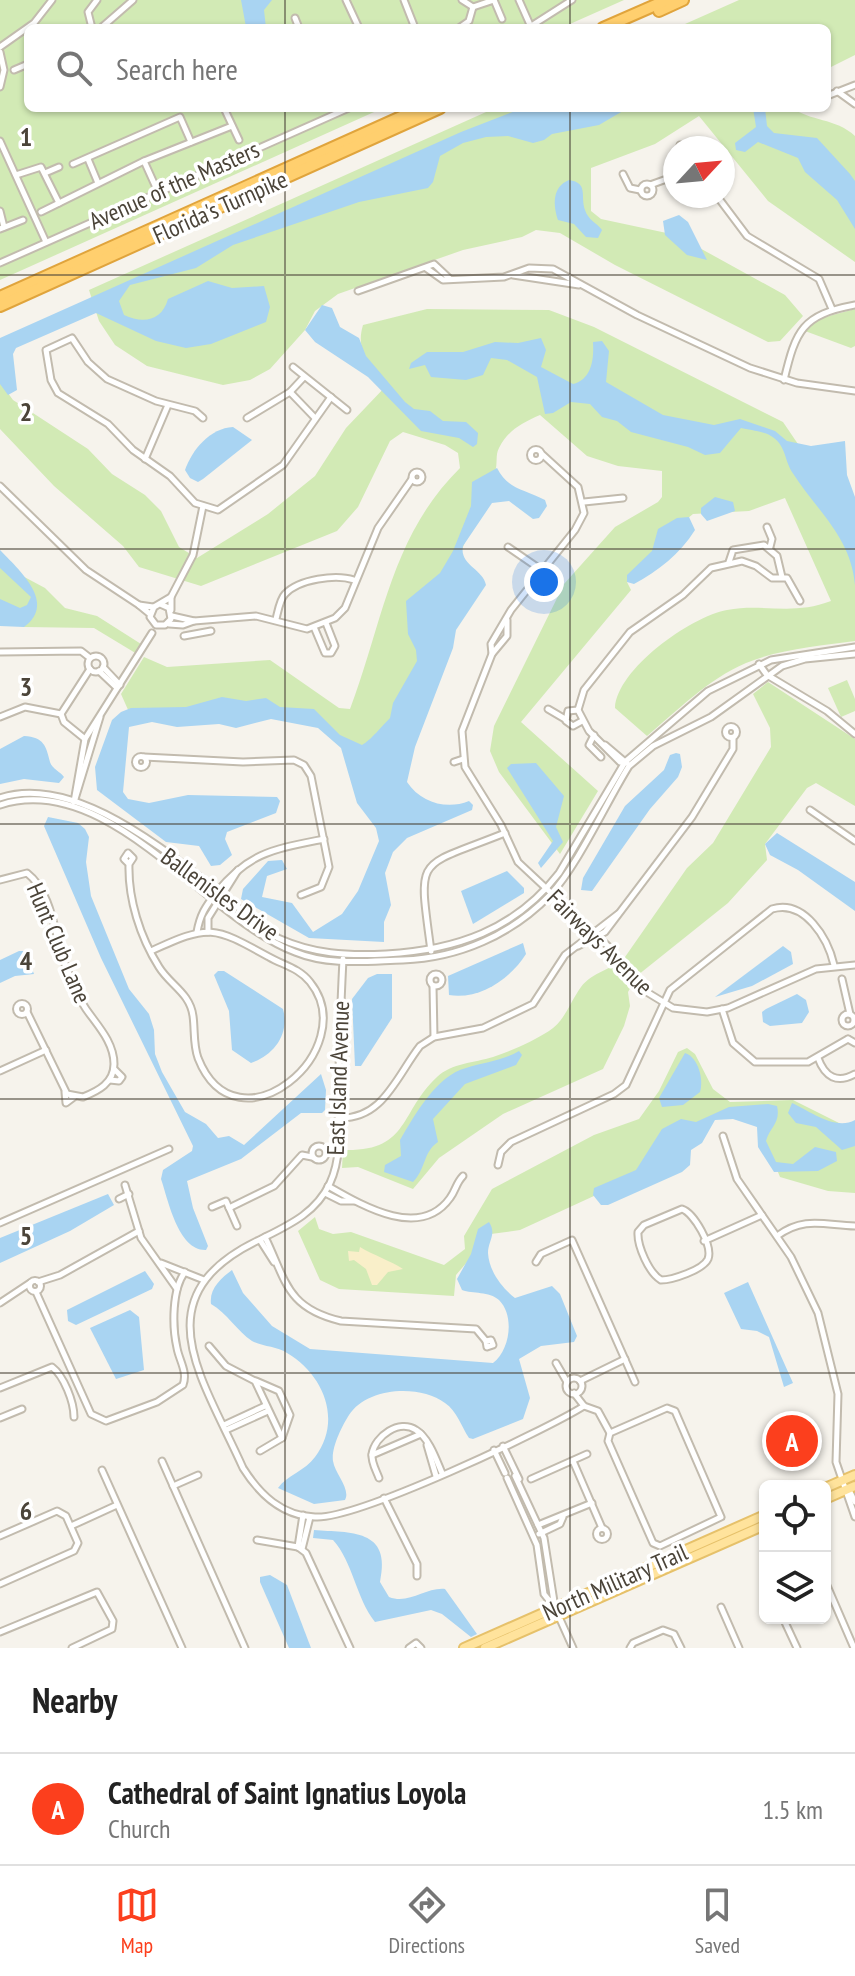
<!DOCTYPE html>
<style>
:root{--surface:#fff;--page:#f6f6f6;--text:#222;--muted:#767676;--line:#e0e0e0;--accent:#fc3f1d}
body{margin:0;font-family:"PT Sans Narrow",sans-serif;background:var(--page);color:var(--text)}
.controls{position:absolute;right:24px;bottom:24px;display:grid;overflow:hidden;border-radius:12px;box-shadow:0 2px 6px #0004}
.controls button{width:72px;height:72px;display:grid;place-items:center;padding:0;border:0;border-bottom:2px solid var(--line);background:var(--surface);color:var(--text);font:40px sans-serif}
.compass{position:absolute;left:663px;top:136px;width:72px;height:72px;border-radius:50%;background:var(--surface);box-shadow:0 2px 6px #0004;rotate:64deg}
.you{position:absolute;left:544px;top:582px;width:28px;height:28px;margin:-20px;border:6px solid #fff;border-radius:50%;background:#1a73e8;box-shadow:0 0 0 12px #1a73e833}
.badge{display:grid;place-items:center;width:52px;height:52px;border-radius:50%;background:var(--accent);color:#fff;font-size:26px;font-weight:700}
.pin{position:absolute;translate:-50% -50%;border:4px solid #fff;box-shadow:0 2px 8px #0006}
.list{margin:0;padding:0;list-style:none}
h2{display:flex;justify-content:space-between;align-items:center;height:104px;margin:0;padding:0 32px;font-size:34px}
h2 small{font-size:26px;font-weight:400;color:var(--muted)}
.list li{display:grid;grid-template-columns:52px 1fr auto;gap:24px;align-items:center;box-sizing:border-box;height:112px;padding:0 32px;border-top:2px solid var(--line)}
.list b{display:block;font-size:30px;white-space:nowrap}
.list p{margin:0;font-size:26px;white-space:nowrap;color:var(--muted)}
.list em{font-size:26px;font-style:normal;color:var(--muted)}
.icon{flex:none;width:44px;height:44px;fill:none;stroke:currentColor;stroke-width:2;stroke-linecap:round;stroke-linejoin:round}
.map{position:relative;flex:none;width:855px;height:1648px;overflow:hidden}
.search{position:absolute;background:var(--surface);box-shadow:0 2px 6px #0004;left:24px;right:24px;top:24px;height:88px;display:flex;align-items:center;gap:20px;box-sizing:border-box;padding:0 28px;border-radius:12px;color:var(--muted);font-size:30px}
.sheet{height:216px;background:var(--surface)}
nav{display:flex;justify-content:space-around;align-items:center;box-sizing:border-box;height:112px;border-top:2px solid var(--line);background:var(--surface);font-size:22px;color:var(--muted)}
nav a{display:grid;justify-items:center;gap:4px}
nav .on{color:var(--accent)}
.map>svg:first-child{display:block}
</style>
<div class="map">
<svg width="855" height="1648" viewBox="0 0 855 1648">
<rect width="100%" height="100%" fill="#f6f3ec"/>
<g fill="#d2eab5">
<path d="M0 0H624L561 28H28V108H383L0 280Z"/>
<path d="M739 0H855V55L827 69V28H676Z"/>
<path d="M495 108H793C809 121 836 118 855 136V262L768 201 699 116 655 144 591 168V211L601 219 676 235 785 295 803 316 780 341 768 342 615 265 560 233 536 230 522 237 463 250 338 294 315 311 305 330 270 369 250 380 223 385 147 366 115 345 99 321 89 290Z"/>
<path d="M427 309 549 310 594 327 783 422 800 447 839 460 855 503V641C819 646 780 649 746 663 708 679 677 711 647 736L615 708C617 669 690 617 727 610 763 603 792 616 831 601L785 498 749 511 693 514 665 537 627 582 631 590 521 722 598 791 560 854 499 772 490 751 494 726 564 584 615 527 658 502 662 497V471L618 466 587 456 540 415C522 423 508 430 499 448 495 455 498 464 495 472 444 579 415 692 385 807L352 749 320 722 289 714 129 712 121 694 144 657 167 667 270 660 339 708 350 709C383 622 391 536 460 468L458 453 445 445 403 432 390 441 358 507 337 531 201 586 139 567 123 546 54 486 0 429V382L13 400 88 449 112 474 145 495 161 511 179 547 197 558 268 514 315 476 346 428 386 386C370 365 355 351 363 325Z"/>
<path d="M855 309V346L851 348 805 331 818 319Z"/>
<path d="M0 564 45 588 65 608 97 616 141 644 137 654 94 628 24 627 0 606Z"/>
<path d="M847 680 855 699V711L841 717 828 688Z"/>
<path d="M768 682 855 739V806L816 783 807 788 765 844 767 860 728 903 638 975 628 992 630 1006 624 1026 603 1069 503 1114 439 1158 413 1189 358 1167 342 1168 343 1150C410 1152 399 1112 437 1077 452 1063 474 1063 493 1057 512 1051 533 1041 549 1031 565 1021 570 1002 581 987 592 972 612 970 625 957L687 868 713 843 771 747 770 728 753 694Z"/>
<path d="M687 1048 695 1054 713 1089 730 1102 793 1100 855 1131V1193L828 1191 780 1177 760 1128 732 1114 711 1119 620 1184 520 1230 491 1234 456 1275 454 1296 339 1289 320 1280 298 1231 315 1217 319 1229 333 1234 351 1232 444 1265 465 1249 464 1236 492 1189 594 1135 639 1119 659 1091 678 1052Z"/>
</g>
<path fill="#f9efc9" d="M360 1247C373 1255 391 1261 403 1269L388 1272 377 1285H372L366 1269 354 1260 349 1261 348 1251 359 1252Z"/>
<g fill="#a9d4f2">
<path d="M241 0H272L264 10 266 28 246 27Z"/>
<path d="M523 108H628L599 125 552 134 544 140 533 143 508 136 486 137 463 143 440 156 433 182 428 188 359 202 233 245 196 268 130 285 119 301 124 315C143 324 162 321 168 299L208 281 232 288 264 286 270 307 266 322 211 344 186 348 156 341 96 313 16 348 13 354 17 390 8 395 0 384V338L461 132Z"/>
<path d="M753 108H765L767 126 774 133 817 138 850 174 855 181V229L837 200 805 172 798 158 758 142 745 152 736 150 735 143 756 127Z"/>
<path d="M569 180C589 183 580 196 585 210 588 220 597 223 602 230L598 238 586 237 574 224 558 220C553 205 552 187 569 180Z"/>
<path d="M679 215 688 222 707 260 687 255 665 235 663 221Z"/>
<path d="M322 305 332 308 340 327 359 338 366 356 405 402 414 409 430 411 443 421 466 422 478 433 477 444 473 447 459 438 421 431 368 377 315 342 305 330Z"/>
<path d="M541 338 546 350 541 367 573 384C592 379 594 359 593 342L602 341 609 351 606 382 663 415 714 425 740 419 775 431 787 441 811 446 845 441 847 475 855 497V585C851 537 817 511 792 472 784 459 786 445 771 436 763 431 749 430 741 428L720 453 705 455 688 447 631 432 617 421 602 417 590 404 571 402 553 413 545 414 537 377 507 360 491 358 483 375 466 380 431 377 425 365 409 369 411 363 427 352H463L495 342 518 343Z"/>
<path d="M233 427 252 440 203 479 198 482 190 478 185 470C192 450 210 428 233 427Z"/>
<path d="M497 468C508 490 525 489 545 500L547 506 539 518 533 519 509 501 492 503 463 546C459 565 483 569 486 585L456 630 453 648 415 747 407 782C421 803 447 810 469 801L473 805 472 810 407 838 393 852 385 873 391 905 384 922V942L309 938 241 899 243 889 268 861 282 860 287 869 267 876 262 897 292 903 313 932 342 914 358 891 379 841 376 828 357 803 341 748 318 728 271 719 236 728 219 724 177 727 152 722 129 727 123 792 128 799 149 803 188 795 277 797 280 801 276 813 227 832 225 839 232 855 220 865 211 866 199 846 166 842 97 790 95 767 112 720 121 712 131 708 186 707 222 697 246 701 266 698 280 707 314 709 340 735 362 745C370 741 383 725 390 718L393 703 417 661 416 650 408 634 406 601 440 573 453 551 471 506 472 482Z"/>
<path d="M715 497 733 502 735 511 707 521 701 514V508Z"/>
<path d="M689 517 695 530C680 554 658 571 634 584L627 582V575L652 551 658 529 677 518Z"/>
<path d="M0 550C18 569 58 603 24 627L0 626V599L20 608 27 605 31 597 0 568Z"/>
<path d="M24 736C44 737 46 746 50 762 52 769 61 772 64 777L59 783 24 779 0 784V749Z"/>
<path d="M676 753 680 754 682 767 678 777 650 809 592 891 581 890 583 878 625 806 664 770 670 755Z"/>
<path d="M536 763 564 796 556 827 563 842 541 868 538 863 553 841 507 768 511 764Z"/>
<path d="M48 817 78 823 85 829 89 837 86 862 91 896 129 989 149 1014 154 1030 155 1054 162 1072 185 1112 206 1124 218 1138 229 1136 244 1145 321 1074 326 1090 325 1110 322 1113H301L241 1159 187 1181 193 1208 208 1246 206 1250C178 1251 168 1199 161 1179L163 1170 192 1151 193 1146 101 958 44 826Z"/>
<path d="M777 833 855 882V911L798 870 770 855 765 844Z"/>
<path d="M507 871 524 888V893L473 924 461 891Z"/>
<path d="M523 943 526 954C511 978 480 1000 449 995L448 976Z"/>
<path d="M783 946 791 952 793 964 752 986 715 997Z"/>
<path d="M19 951H25L34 974 15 976 0 983V960Z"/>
<path d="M218 971H224L283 1009C290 1034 274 1055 251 1063L232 1050 229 1011 214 975Z"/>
<path d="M377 974H392V1018L361 1066H355L352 999 368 978Z"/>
<path d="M797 994 806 1000 809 1012 802 1023 770 1026 763 1022 762 1012 766 1009Z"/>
<path d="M519 1051 522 1055 516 1065 465 1084 433 1119 438 1142C423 1152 426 1169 413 1182L384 1172 385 1165 401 1156 400 1140C415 1115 436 1076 466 1068 484 1062 502 1061 519 1051Z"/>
<path d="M685 1053C698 1057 704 1079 700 1092L683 1105 662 1107 659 1098Z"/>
<path d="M792 1103C810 1111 835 1131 855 1120V1146L842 1150 816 1127 796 1123 788 1113Z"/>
<path d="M768 1104 777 1106C781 1123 770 1127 766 1141L776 1162 793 1164 815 1147 836 1152 837 1161 818 1171 774 1172 758 1147 757 1127 733 1119 715 1120 702 1143 691 1150 690 1165 682 1172 608 1205H601L593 1195 594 1188 636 1170 662 1129 681 1119 696 1122 729 1107Z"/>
<path d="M108 1194 114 1205 70 1231 0 1263V1238Z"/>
<path d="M489 1222C497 1234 488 1241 488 1253 489 1271 502 1288 515 1298L552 1286 560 1294 577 1336 574 1342 541 1346 519 1359 530 1398 523 1419 473 1439 469 1438C461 1426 457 1411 445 1403 420 1384 367 1387 349 1415 342 1426 331 1448 333 1461 335 1474 351 1489 345 1500L314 1504 278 1488C287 1475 305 1471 315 1457 343 1420 323 1374 287 1353 277 1346 263 1347 252 1341 237 1331 227 1313 211 1304 209 1289 221 1278 232 1270L243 1293 272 1326 310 1349 493 1363C510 1350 515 1316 499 1300 489 1291 473 1294 462 1290L457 1279 471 1254 478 1229Z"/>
<path d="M145 1271 154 1284 152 1289 76 1325 68 1321 67 1310Z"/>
<path d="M748 1282 793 1383 784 1387 769 1337 757 1331 741 1329 724 1293Z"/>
<path d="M130 1310 139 1317 144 1370 116 1379 90 1328Z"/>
<path d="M314 1530C350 1533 392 1528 380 1582L389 1597C409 1605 426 1587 445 1589L477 1634 471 1637 442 1614 431 1610 375 1622C356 1598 353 1562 333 1540L313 1538Z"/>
<path d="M270 1575 287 1585 311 1648H289L260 1582V1577Z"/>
</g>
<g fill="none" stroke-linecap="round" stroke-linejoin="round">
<g stroke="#c2bbae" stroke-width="9">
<g id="minor">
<path d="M346 0 359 28"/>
<path d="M404 0 415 28"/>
<path d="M462 0 473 7 494 0"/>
<path d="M494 0 502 19"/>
<path d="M519 0 531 27"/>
<path d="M295 18 299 28"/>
<path d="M92 28 88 12 97 0"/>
<path d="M101 28 133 0"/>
<path d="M459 28 469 21 473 7"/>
<path d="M528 28 572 0"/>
<path d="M0 47 34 23 52 0"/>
<path d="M0 52 4 70 0 87"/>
<path d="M14 70 28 64"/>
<path d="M837 91 855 104"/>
<path d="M827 96 855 85"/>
<path d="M224 108 239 140"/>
<path d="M0 141 46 242"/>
<path d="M680 145 683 148"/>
<path d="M88 159 98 183"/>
<path d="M144 161 158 192"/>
<path d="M73 164 180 117 191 142"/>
<path d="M45 173 59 167"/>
<path d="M623 174 630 188 640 190"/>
<path d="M16 175 41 167 59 203"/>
<circle cx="647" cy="190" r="6"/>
<path d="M650 185 675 176"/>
<path d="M717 196 747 236 819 279 832 309"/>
<path d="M0 211 4 227"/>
<path d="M41 212 144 161 232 126"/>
<path d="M0 229 23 220"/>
<path d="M0 263 349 108"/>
<path d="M426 268 443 280 504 277 529 268 553 269 637 315 750 368 797 383 855 391"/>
<path d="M513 275 579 285"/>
<path d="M358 291 434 264 450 279"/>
<path d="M293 367 347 410"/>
<path d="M784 380C796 330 802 315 855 305"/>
<path d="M290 392 315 418"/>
<path d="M203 418 195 411 156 401 107 379 88 362 72 338 46 350 51 380 58 393 108 424 133 450 170 476 195 503 218 510 283 465 331 397"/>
<path d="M247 418 290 392 304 377"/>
<circle cx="536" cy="455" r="5.5"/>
<path d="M543 455 578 487 584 513 575 530 511 610 491 644 492 654 462 731 465 767 501 825 518 862 610 948 645 991 673 1008 707 1012 728 1008 816 969 855 965"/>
<path d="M145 459 168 405"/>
<circle cx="417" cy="477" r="5"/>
<path d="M0 486 86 570 139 605"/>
<path d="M584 502 623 498"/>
<path d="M767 527 772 539 770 547"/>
<path d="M508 547 540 569"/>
<path d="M729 562 733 550 764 545 777 556 782 577"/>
<path d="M171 597 193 555 203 506"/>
<path d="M160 604 169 608 171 619 165 625H156L150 617 154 607 171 597V610"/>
<path d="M150 614 139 605 153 607"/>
<path d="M276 619C278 611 280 599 285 594 299 579 336 574 354 580"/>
<path d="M194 621 256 616 307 629 335 618 345 608 378 528 412 479"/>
<path d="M169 624 183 625 194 621 172 616"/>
<path d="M314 627 325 653H331L335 646 326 623"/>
<path d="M184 636 211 631"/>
<path d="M0 652 81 651 90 658"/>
<path d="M492 654 507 636V620"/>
<circle cx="96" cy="664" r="8"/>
<path d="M759 664 767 675 827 711 855 734"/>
<path d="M103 667 120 685"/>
<path d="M99 671 117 688"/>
<path d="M548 709 565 719"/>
<path d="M578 710 568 711 566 721 573 726 582 721"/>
<path d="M61 714 90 669"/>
<path d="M61 714 64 722 85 739"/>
<path d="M0 717 25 707 61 714"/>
<circle cx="731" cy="732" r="5.5"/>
<path d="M594 735 589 745 601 757"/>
<path d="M605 745 625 762"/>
<circle cx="141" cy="762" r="5.5"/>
<path d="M144 757 243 762 294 760 304 765 311 776 329 867 321 887 301 895"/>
<path d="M454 762 463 759"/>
<path d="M627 763 620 762 589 731 578 710 584 690 630 632 683 595 711 568 742 561 756 566 772 578H787L800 601"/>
<path d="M0 798C90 768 209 889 278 938 314 954 346 956 386 954 456 950 515 930 559 873L625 762 708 691 771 660 855 647"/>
<path d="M75 799 100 717"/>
<path d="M74 802 85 739 152 633"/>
<path d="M0 805C108 770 205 918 295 952 329 966 367 961 403 960 459 958 511 935 550 895 577 867 607 801 629 766L653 746 711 717 782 666 805 659 855 654"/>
<path d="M810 810 855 841"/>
<path d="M129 864 133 858 128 853 124 859 129 864C128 899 140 937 159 967 170 985 190 993 193 1016 195 1030 193 1044 198 1058 237 1157 364 1049 310 982 299 968 283 965 269 957 213 926 210 924 151 951"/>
<path d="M0 880 27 873C55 895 54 940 67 969 73 982 78 997 86 1009 97 1025 114 1042 114 1064 114 1083 98 1091 83 1097L67 1094 27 1012"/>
<path d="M197 932C200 915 205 907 216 893 249 852 274 849 324 839"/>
<path d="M208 932V918L238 870"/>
<path d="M578 946 605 932 692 817 733 749V738"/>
<path d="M431 951C418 853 415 869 505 833"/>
<path d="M343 959C341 1000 339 1040 339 1081 338 1113 344 1153 330 1183 316 1213 289 1225 261 1239 139 1296 203 1378 243 1468 260 1495 282 1516 315 1517 356 1520 544 1431 584 1406"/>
<circle cx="436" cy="980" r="6"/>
<path d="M842 979 850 1014"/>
<path d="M433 986 434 1037"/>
<circle cx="22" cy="1009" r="5.5"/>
<path d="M722 1009 733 1043 755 1062H808L848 1039"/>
<circle cx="848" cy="1020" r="6"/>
<path d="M848 1039 855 1043"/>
<path d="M818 1058C825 1077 837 1084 855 1074"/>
<path d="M0 1071 46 1050"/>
<path d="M110 1080 119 1081 122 1077 114 1069"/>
<path d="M65 1092 66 1103 74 1097"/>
<path d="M338 1118C383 1120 396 1077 420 1046L434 1037 483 1028 533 1004 565 955 618 914"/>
<path d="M723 1136 737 1179 791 1257 818 1313 838 1394 836 1462 855 1517"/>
<circle cx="319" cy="1153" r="7"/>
<path d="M498 1165 501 1152 511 1142 614 1094 626 1085 670 990 772 909C805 899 828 939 834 965"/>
<path d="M125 1185 141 1238 177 1289"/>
<path d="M328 1186C363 1206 420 1240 450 1198 456 1190 456 1183 463 1176"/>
<path d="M325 1193 341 1201H354"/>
<path d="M119 1199 129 1194"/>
<path d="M212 1207 226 1201 237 1226"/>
<path d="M229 1208 274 1186 302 1155 312 1157"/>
<path d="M682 1209C694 1213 713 1246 708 1259 703 1270 672 1280 661 1280 649 1273 637 1246 638 1232L644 1225Z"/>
<path d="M0 1223 169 1149"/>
<path d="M777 1236C804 1216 824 1225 855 1226"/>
<path d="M265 1237C286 1280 286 1308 341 1321L476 1329 486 1341"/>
<path d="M260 1240 274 1262"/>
<path d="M704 1241 762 1215"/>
<path d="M536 1262 541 1254 572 1240 635 1382"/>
<path d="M161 1263 204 1280"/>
<circle cx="35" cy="1286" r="5.5"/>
<path d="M38 1282 60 1275 139 1231"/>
<path d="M36 1292 91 1414 106 1421 157 1402 183 1385C188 1372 179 1360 177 1348 172 1326 172 1289 185 1272"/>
<path d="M0 1303 30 1283"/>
<path d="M491 1340 493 1345 487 1347 486 1341Z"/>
<path d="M209 1346 226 1366 255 1381 282 1438"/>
<path d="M556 1363 567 1382"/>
<circle cx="574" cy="1386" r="8"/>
<path d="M256 1381 279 1391 290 1415 282 1438 260 1451"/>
<path d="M580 1381 625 1359"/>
<path d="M0 1388 52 1367C64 1376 74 1402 74 1417"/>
<path d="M574 1393 584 1406 598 1411 610 1433"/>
<path d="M667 1408 675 1411 721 1517 660 1546 653 1543 608 1441 610 1433Z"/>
<path d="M0 1418 22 1409"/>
<path d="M224 1425 265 1406"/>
<path d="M226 1430 268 1411"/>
<path d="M427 1445 436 1476"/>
<path d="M503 1446 519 1479"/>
<path d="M494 1450 505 1473"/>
<path d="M372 1455 421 1434"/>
<path d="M162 1461 245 1648"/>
<path d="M573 1461 602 1528"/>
<path d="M102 1470 182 1648"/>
<path d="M515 1476 544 1538 555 1608 573 1648"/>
<path d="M379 1478C376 1470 371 1462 372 1454 375 1436 399 1419 416 1430 429 1438 436 1459 442 1473"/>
<path d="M507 1478 537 1545 544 1594 555 1608"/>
<path d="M531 1479 587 1454"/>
<path d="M173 1486 198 1475"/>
<path d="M848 1488 855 1502"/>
<path d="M384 1498 417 1564V1576"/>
<path d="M538 1525 592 1503"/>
<path d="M71 1526 117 1505"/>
<circle cx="602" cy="1534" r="5.5"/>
<path d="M539 1534 560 1524 563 1517"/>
<path d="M0 1536 57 1511 66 1516 78 1543 74 1551 0 1584"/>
<path d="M257 1540 298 1547"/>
<path d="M298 1547 306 1553 350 1648"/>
<path d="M298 1547 303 1515"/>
<path d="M302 1549 310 1517"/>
<path d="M825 1581 854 1648"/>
<path d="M721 1607 739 1648"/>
<path d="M783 1618 797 1648"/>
<path d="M0 1632 97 1592 113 1621 112 1629 72 1648"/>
<path d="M409 1648 416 1643 421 1648"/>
<path d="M630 1648 633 1643 663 1630 674 1634 681 1648"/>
</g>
</g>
<g stroke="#e6c16a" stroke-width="12">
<g id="major">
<path d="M825 1488 855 1475"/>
<path d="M825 1499 855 1486"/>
<path d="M464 1648 765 1515"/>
<path d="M485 1648 765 1525"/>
</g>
</g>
<g stroke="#e0a43c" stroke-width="14">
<g id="highway">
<path d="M659 11 683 0"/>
<path d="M603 28 667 0"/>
<path d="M0 297 421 108"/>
<path d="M0 306 440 108"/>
</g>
</g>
<use href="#minor" stroke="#fff" stroke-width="5"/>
<use href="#major" stroke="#ffe39c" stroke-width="8"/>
<use href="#highway" stroke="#ffcf6e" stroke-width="10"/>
</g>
<path fill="none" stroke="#4b4439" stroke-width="2" stroke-opacity="0.55" d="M285 0V28M570 0V28M285 108V1648M570 108V1648M0 275H855M0 549H855M0 824H855M0 1099H855M0 1373H855"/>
<g text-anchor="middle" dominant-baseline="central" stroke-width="7" stroke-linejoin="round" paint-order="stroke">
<g font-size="24" fill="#4b4439" stroke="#fff">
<text transform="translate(174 185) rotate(-24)">Avenue of the Masters</text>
<text transform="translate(220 207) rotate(-24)">Florida's Turnpike</text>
<text transform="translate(220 894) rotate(36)">Ballenisles Drive</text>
<text transform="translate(600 942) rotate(45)">Fairways Avenue</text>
<text transform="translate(59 943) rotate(67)">Hunt Club Lane</text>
<text transform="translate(338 1078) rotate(-88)">East Island Avenue</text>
<text transform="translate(615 1582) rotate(-24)">North Military Trail</text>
</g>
</g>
<g font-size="26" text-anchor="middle" font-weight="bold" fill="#4b4439" stroke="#fff" stroke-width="7" stroke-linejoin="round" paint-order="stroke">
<text x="26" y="146">1</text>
<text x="26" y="421">2</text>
<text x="26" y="696">3</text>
<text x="26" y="970">4</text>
<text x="26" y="1245">5</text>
<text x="26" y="1520">6</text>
</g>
</svg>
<div class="controls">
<button><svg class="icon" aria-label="locate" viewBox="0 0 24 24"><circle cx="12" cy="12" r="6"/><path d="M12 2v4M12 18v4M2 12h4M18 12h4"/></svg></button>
<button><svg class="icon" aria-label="layers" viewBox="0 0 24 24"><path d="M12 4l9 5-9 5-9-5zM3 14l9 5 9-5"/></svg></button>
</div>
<svg class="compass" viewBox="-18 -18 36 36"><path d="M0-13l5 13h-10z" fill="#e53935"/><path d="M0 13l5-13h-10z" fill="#767676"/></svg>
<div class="you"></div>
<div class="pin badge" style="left:792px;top:1441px">A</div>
<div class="search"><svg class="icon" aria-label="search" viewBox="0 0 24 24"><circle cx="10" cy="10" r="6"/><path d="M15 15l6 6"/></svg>Search here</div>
</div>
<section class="sheet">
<h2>Nearby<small></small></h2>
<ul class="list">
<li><span class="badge">A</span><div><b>Cathedral of Saint Ignatius Loyola</b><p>Church</p></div><em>1.5 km</em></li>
</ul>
</section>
<nav>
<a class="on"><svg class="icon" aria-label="map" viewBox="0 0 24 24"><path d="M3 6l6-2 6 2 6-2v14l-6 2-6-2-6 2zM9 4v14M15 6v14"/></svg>Map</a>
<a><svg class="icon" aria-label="directions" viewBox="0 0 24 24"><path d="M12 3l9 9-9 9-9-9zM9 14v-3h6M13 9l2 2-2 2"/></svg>Directions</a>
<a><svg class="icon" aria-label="saved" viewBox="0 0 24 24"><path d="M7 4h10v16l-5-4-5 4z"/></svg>Saved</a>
</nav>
